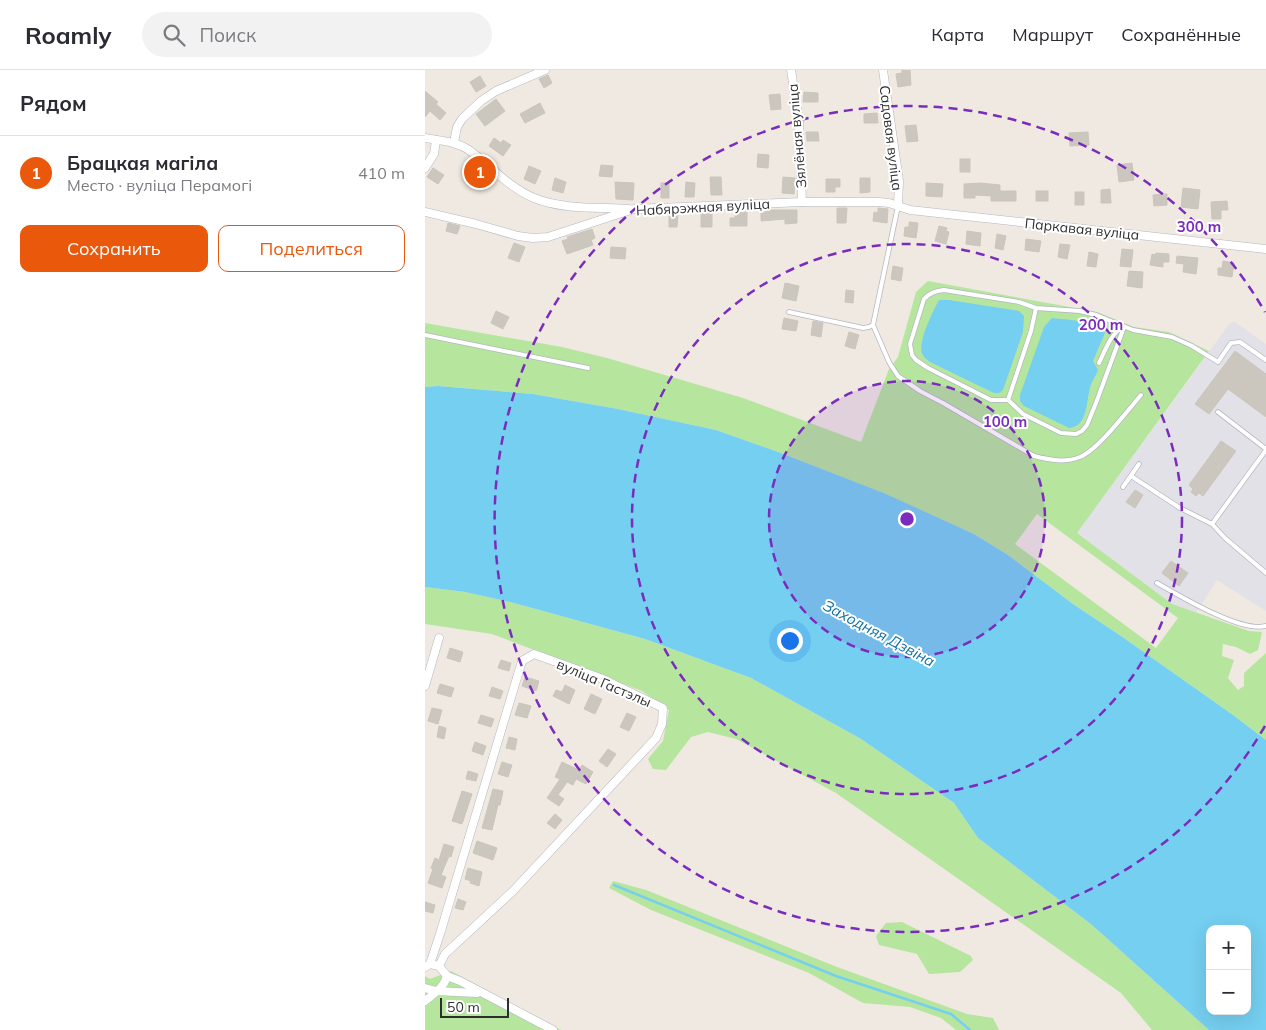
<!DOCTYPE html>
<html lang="ru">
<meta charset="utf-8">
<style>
:root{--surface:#fff;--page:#f2f2f3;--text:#2b2b33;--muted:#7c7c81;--line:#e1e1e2;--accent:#ea580c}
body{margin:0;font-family:Mulish,sans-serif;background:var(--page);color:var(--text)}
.controls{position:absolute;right:15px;bottom:15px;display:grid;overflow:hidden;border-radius:10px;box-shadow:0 5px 20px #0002}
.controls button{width:45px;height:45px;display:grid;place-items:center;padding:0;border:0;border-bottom:1px solid var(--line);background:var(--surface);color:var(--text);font:25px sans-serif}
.scale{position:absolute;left:15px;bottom:12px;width:69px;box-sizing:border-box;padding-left:5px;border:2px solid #2e2e2e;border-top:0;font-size:14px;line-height:18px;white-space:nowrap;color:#2e2e2e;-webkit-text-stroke:4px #fff;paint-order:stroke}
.you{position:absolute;left:364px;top:570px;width:18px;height:18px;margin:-12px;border:4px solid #fff;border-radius:50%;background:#1a73e8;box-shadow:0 0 0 8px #1a73e833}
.badge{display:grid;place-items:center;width:32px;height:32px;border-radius:50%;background:var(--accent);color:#fff;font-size:16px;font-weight:700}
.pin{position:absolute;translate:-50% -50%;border:2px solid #fff;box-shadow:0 1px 5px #0006}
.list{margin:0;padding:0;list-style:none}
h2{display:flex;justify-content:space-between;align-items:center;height:65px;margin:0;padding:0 20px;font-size:21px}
h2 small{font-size:16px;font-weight:400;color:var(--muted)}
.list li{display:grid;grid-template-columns:32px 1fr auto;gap:15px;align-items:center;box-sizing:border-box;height:75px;padding:0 20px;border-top:1px solid var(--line)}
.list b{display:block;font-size:19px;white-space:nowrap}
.list p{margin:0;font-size:16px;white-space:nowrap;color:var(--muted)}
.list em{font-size:16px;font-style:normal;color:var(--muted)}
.actions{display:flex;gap:10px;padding:15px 20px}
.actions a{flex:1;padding:11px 0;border:1px solid var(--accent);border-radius:10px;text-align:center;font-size:18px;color:var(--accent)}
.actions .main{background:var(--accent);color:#fff}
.icon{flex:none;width:28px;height:28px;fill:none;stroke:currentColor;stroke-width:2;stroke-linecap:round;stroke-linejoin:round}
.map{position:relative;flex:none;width:841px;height:960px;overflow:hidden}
header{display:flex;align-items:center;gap:30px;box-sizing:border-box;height:70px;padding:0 25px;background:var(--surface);border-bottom:1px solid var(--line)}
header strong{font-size:24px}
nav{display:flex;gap:28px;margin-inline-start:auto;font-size:18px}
.search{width:350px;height:45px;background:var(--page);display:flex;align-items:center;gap:12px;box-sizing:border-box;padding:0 18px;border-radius:28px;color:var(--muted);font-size:19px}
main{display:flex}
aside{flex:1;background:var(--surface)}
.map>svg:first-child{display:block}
</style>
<header>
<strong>Roamly</strong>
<div class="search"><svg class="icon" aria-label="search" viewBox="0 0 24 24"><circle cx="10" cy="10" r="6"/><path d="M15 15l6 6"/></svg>Поиск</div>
<nav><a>Карта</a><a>Маршрут</a><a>Сохранённые</a></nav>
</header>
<main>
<aside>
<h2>Рядом<small></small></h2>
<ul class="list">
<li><span class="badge">1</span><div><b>Брацкая магіла</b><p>Место · вуліца Перамогі</p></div><em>410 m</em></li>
</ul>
<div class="actions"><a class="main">Сохранить</a><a>Поделиться</a></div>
</aside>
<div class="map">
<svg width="841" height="960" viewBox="0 0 841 960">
<rect width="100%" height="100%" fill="#efe9e1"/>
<path fill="#e3e1e8" d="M810 252 841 274V541L792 510 771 543 747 534 652 463 805 253Z"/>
<g fill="#b6e59e" fill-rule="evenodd">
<path d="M503 211 672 242 709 257 744 262 784 281 652 463 747 534 824 561 837 562 833 580 825 584 811 577 798 574 797 586 809 590 803 608 813 620 819 616V603L841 583V670L808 645 696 566 648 534 583 485 549 464 460 424 356 383 291 360 193 339 108 324 13 316 0 317V253L137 277 182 288 318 328 436 372 464 299 473 287 491 222ZM612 444 753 548 731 578 590 474Z"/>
<path d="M0 517 40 522 85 532 220 569 326 608 436 669 529 733 553 768 667 855 784 960H727L696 923 411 723 311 669 283 662 266 667 241 700 228 699 223 689 238 671 244 640 217 621 67 564 0 554Z"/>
<path d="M188 811 221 820 412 897 542 944 568 948 574 960H531L516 948 485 937 438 933 384 903 226 840 184 818Z"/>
<path d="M477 852 546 886 548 890 535 902 504 904 492 884 454 875 451 866 461 853Z"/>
<path d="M26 901 136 960H0V906L5 909Z"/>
</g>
<g fill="#75cff0" fill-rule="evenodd">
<path d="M514 230H524L594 241 599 246 598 262 578 320 574 323H569L505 292C502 289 498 287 497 283 493 271 508 241 514 230Z"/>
<path d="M627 248C641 250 673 250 680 263L668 291 673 300C671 306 666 312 665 318 661 332 663 356 644 358L599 336 595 331V325L619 257Z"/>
<path d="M13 316 108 324 193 339 291 360 356 383 461 424 549 464 583 485 648 534 696 566 808 645 841 670V960H784L667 855 553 768 529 733 436 669 326 608 220 569 85 532 40 522 0 517V317ZM785 859H822V941H785Z"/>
</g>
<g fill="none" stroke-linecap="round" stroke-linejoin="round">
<path stroke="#75cff0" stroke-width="2.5" d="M189 815 411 906 526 944 545 960"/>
</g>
<g fill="#cbc7bf" stroke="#cbc5ba">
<path d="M477 0H485L486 15 473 17 471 4 477 3Z"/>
<path d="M123 5 127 13 119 18 114 9Z"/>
<path d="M55 6 61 16 51 22 45 12Z"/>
<path d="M0 21 13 32 11 34 21 43 15 50 5 41 0 47Z"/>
<path d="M379 22 393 23V32H378Z"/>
<path d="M355 24 356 39 346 40 344 25Z"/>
<path d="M71 29 80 41 60 56 51 44Z"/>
<path d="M115 33 120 43 100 53 95 44Z"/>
<path d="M452 43 453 53H439V44Z"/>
<path d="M491 55 493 71 482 72 480 56Z"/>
<path d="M381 62H393L394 71H382Z"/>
<path d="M663 62 664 75 645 76 644 63Z"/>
<path d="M69 68 76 73 78 70 86 75 78 86 64 76Z"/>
<path d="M333 84 344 85 343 98 332 97Z"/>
<rect x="535" y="89" width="10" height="13"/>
<path d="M707 93 709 110 694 112 692 95Z"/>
<path d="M176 95 188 96 187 107 174 106Z"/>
<path d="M104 96 116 101 110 114 99 109Z"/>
<path d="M8 98 19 105 13 114 2 107Z"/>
<path d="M285 107H296L297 125H286Z"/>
<path d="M358 107 370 108 369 124 357 123Z"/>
<path d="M130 108 141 112 138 123 127 120Z"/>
<path d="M435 108H445V122L435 123Z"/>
<path d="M401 109H415V117H410V122H401Z"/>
<path d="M190 112 209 113 208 130 191 129Z"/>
<path d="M261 112 270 113 269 127H260Z"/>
<rect x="236" y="113" width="8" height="15"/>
<path d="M501 113 518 114 517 127 501 126Z"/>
<path d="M555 113 575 115V121H591V131H566V126L550 125V128H539V114Z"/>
<path d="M758 118 775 120 773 139 756 137Z"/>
<path d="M685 119 686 133H676V120Z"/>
<rect x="611" y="121" width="12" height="10"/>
<rect x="650" y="122" width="9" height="13"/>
<path d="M742 124V135L729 136 728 125Z"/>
<path d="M802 131 803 140H796V149H787L786 132Z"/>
<path d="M412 138H422L421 153H412Z"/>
<path d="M453 138 463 139 462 153 448 151 449 142 453 143Z"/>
<path d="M340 140H372V153L360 154V149L336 151V143H340Z"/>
<path d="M287 141V157H276V142Z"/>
<path d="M310 142H322V156H305V148H310Z"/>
<path d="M244 143H253L252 157H244Z"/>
<path d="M484 152 493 153 491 168 479 166 480 157H484Z"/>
<path d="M23 153 35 156 32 164 21 161Z"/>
<path d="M514 156 522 158 521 161 524 162 521 174 510 171Z"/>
<path d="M167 159 170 168 166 170 168 175 142 184 137 171 143 169 142 167Z"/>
<path d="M542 161 556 163 555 176 541 174Z"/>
<path d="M572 164 581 166 578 180 570 178Z"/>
<path d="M601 169 616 171 614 182 600 180Z"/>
<path d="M89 173 100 177 94 192 83 188Z"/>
<path d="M635 174 645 175 642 189 633 187Z"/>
<path d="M186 177 201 178 200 189 185 188Z"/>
<path d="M697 179 708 180 706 197 695 196Z"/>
<path d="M664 182 673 184 671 197 662 196Z"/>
<path d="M731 183 744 184V192H738V197L725 195 727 184 730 185Z"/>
<path d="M752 186 773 188 771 204 758 202 759 194 751 193Z"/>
<path d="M798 191 809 193 807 207 793 205V198H797Z"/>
<path d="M468 196 478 198 476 211 466 209Z"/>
<path d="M704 201 718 202 717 218 702 216Z"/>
<path d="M360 213 374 216 371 231 357 228Z"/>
<path d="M421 220 429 221 428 233 420 232Z"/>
<path d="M71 241 84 247 78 259 66 253Z"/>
<path d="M359 248 373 251 371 261 357 259Z"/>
<path d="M388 251 398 253 396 267 386 265Z"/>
<path d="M424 262 434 265 430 279 420 276Z"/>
<path d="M810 281 841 304V347L803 319 784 344 770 334Z"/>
<path d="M796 371 811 381 778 426 774 423 771 426 766 422 768 419 764 415Z"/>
<path d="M710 420 718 425 710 438 701 432Z"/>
<path d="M746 491 763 503 754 516 737 503Z"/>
<path d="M25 578 38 582 35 592 22 588Z"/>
<path d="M76 590 86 593 84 601 73 598Z"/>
<path d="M100 607 114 611 111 621 97 616Z"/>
<path d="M15 614 29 618 26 627 12 623Z"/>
<path d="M140 615 150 620 144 634 128 626 131 620 137 622Z"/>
<path d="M67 617 78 621 75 629 64 626Z"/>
<path d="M166 624 177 629 170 644 159 639Z"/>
<path d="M94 633 106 636 102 648 90 645Z"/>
<path d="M7 638 17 640 13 654 3 651Z"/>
<path d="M202 643 211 647 204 661 195 657Z"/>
<path d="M56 645 69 649 66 657 53 653Z"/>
<path d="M14 656 21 658 19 669 12 667Z"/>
<path d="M84 667 92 669 90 680 81 678Z"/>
<path d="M50 672 61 676 58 685 47 681Z"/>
<path d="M183 679 191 684 182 697 174 691Z"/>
<path d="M77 692 87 695 83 707 73 704Z"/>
<path d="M137 692 154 700 157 695 168 702 161 714 151 709 148 715 142 712 133 725 139 729 134 736 122 728 135 709 130 707Z"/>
<path d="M43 701 53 704 51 711 41 709Z"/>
<path d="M68 719 78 721 75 735H73L67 760 57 758Z"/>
<path d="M37 721 47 724 37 754 27 751Z"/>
<path d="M130 744 137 750 130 759 122 753Z"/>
<path d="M52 771 72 778 68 790 48 783Z"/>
<path d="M19 774 29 777 26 787 24 786 16 805 21 807 17 818 3 813 8 799 6 798 10 788 14 790Z"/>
<path d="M43 798 57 802 54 816 45 813 46 811 40 809Z"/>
<path d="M33 829 41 832 38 840 30 838Z"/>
<path d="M0 832 10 835 8 843 0 841Z"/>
</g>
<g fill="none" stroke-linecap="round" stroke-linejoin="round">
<g stroke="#b4b7c1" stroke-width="5.5">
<g id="service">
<path d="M364 242 438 258 444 257 448 255 473 136"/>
<path d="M448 255 464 292 473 306 495 321 518 333 609 386C625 390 640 393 655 387 673 380 702 341 716 325"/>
<path d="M699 257 671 333 662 355 657 361 651 364 636 363 598 344 583 330H566L503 298 491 290 487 285 485 274 499 229C505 223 510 221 519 220L594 232 611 238 655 241 671 245 708 260 747 267 767 276 793 292 806 273 815 272 841 290"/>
<path d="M0 265 163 298"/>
<path d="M674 293C680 281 686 262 699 257"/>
<path d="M583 330 606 261 611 238"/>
<path d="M793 342 841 379"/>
<path d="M706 406 755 438 787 454 800 468 841 503"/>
<path d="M698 417 714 394"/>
<path d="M787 454 841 380"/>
<path d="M732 513C755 526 816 563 841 556"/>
</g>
</g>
<g stroke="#b4b7c1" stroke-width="9">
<g id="minor">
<path d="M366 0 374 52 377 132"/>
<path d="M458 0 474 111 473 136"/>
<path d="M0 68C15 71 31 71 44 80 66 96 83 117 109 128 139 140 173 137 204 139"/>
<path d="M29 72 32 57 37 49 56 31 71 21 120 0"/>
<path d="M0 98 9 84 11 70"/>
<path d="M0 142 51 154 93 166 108 168 123 167 209 139 377 132H454L464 133 485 140 841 179"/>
<path d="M0 616 14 568"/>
<path d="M9 895 14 896 22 906 35 911 128 960"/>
<path d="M0 897 5 894 15 864 97 591 109 584 178 609 238 638 237 654 231 668 88 821 20 884 14 896"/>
<path d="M0 918 11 921 52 923"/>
<path d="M0 931C9 923 19 918 22 906"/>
</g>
</g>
<use href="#service" stroke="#fff" stroke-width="4"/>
<use href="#minor" stroke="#fff" stroke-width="8"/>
</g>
<circle cx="482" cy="449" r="138" fill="#7b2cbf" fill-opacity=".12"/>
<g fill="none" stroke="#7b2cbf" stroke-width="2.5" stroke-dasharray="9 6">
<circle cx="482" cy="449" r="138"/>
<circle cx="482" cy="449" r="275"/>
<path d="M840 656A413 413 0 1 1 840 242"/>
</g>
<g text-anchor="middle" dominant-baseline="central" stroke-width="4" stroke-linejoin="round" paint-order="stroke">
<g font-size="14" fill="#2e2e2e" stroke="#fff">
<text transform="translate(372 66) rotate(-95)">Зялёная вуліца</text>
<text transform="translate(466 68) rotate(83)">Садовая вуліца</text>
<text transform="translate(278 137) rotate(-3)">Набярэжная вуліца</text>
<text transform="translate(657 159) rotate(6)">Паркавая вуліца</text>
<text transform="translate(179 613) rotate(23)">вуліца Гастэлы</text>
</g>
<g font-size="15" font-style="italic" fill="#0d6fa3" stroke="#fff">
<text transform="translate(454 563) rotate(28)">Заходняя Дзвіна</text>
</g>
</g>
<circle cx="482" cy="449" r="8" fill="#7b2cbf" stroke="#fff" stroke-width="2.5"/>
<g font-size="15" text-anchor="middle" font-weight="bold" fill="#7b2cbf" stroke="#fff" stroke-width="4" stroke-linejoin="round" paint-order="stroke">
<text x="774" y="162">300 m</text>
<text x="676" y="260">200 m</text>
<text x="580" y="357">100 m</text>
</g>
</svg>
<div class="controls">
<button>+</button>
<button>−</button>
</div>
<div class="scale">50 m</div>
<div class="you"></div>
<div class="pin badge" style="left:55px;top:102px">1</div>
</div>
</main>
